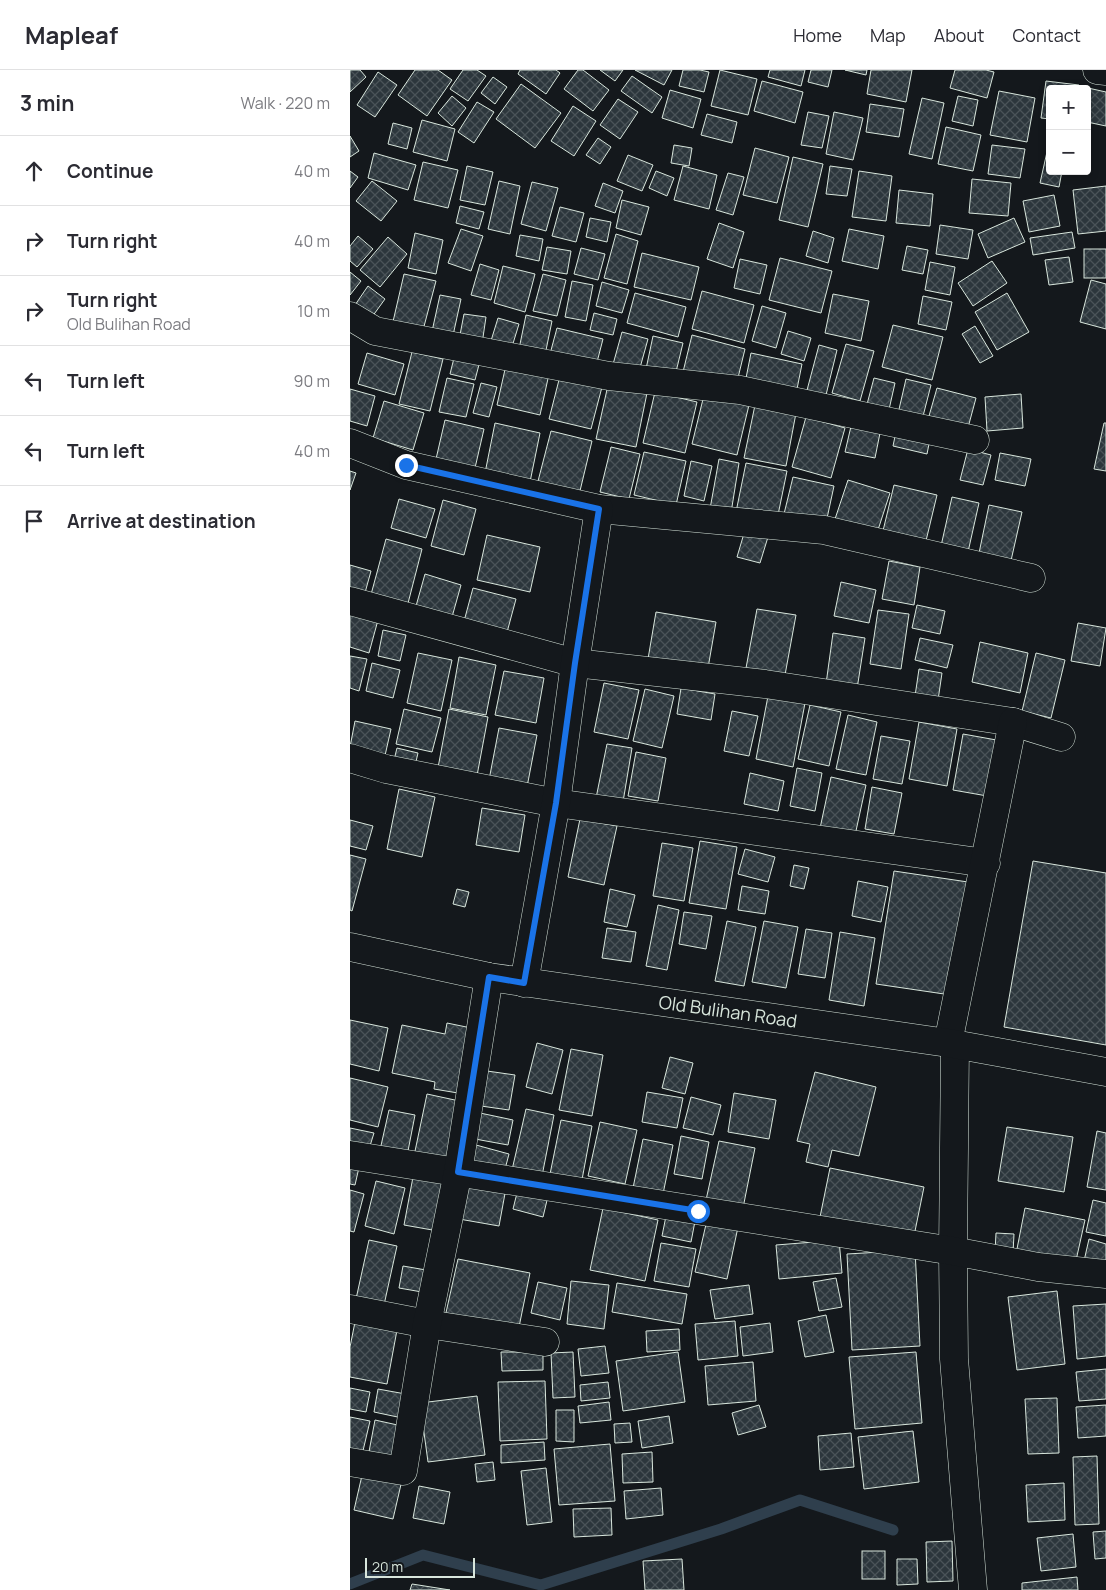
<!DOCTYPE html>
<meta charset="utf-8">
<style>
:root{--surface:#fff;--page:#f7f7f7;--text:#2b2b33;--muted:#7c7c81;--line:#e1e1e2}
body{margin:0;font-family:Manrope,sans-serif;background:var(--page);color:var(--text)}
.controls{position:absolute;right:15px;top:15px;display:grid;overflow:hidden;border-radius:5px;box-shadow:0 2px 8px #0003}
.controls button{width:45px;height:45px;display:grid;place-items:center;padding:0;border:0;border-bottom:1px solid var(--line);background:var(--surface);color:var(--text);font:25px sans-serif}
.scale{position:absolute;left:15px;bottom:12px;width:110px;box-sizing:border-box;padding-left:5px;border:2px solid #d8e6dc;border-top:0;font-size:14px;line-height:18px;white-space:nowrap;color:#d8e6dc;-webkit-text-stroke:4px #14181c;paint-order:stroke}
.stop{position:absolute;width:15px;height:15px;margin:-11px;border:4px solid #1a73e8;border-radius:50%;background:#fff}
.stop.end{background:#1a73e8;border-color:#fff;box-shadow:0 1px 5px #0008}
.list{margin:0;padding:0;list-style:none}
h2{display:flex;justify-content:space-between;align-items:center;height:65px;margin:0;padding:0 20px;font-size:21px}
h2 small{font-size:16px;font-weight:400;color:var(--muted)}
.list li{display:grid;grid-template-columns:32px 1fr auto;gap:15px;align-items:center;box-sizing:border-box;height:70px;padding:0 20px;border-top:1px solid var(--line)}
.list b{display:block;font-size:19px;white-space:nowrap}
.list p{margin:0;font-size:16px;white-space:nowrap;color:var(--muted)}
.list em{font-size:16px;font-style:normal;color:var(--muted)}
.icon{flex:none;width:28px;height:28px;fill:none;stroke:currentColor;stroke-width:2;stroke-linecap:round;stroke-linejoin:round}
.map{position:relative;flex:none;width:756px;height:1520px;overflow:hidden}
header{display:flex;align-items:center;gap:30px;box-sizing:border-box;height:70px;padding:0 25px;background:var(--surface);border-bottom:1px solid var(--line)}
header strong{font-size:24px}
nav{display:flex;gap:28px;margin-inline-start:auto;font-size:18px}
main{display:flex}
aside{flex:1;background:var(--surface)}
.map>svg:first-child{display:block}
</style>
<header>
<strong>Mapleaf</strong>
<nav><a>Home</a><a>Map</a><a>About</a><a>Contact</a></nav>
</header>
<main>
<aside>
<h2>3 min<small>Walk · 220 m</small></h2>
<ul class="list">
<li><svg class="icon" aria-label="ahead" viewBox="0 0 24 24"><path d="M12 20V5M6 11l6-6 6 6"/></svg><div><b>Continue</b></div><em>40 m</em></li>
<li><svg class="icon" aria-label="right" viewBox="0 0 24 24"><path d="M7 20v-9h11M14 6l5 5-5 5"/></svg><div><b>Turn right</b></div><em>40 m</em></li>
<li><svg class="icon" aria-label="right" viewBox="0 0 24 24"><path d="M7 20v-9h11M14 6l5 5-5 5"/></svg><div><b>Turn right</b><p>Old Bulihan Road</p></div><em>10 m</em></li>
<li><svg class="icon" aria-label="left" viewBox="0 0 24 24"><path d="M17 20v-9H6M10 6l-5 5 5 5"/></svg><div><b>Turn left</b></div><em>90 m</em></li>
<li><svg class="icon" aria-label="left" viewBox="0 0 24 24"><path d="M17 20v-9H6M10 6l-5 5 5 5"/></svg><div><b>Turn left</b></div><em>40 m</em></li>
<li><svg class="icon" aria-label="arrive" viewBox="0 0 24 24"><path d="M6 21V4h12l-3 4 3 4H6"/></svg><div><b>Arrive at destination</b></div></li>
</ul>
</aside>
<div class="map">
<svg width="756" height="1520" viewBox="0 0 756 1520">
<defs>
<pattern id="building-cross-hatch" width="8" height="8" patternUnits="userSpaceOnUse" patternTransform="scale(1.25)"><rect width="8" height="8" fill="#2c363c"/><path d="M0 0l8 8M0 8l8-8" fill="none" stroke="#4a5358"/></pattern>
</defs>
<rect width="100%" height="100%" fill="#14181c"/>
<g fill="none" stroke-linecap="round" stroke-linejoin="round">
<path stroke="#2f3f4d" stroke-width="11" d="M0 1514 73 1485 191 1515 371 1459 450 1430 543 1460"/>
</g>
<g fill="url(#building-cross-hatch)" stroke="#d8e6dc">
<path d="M0 0H10L16 7 0 22Z"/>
<path d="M65 0H88L102 10 77 46 48 25Z"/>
<path d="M113 0H127L136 6 118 31 100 19Z"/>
<path d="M170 0H206L210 3 196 24 168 4Z"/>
<path d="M228 0H233L259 20 243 41 214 19Z"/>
<path d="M250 0H273L265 11Z"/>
<path d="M285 0H322L314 15Z"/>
<path d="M333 0H350L359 2 354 22 329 16Z"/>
<path d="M370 0 407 9 398 45 361 36Z"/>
<path d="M420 0H455L451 16 418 7Z"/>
<path d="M461 0H482L478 17 458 12Z"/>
<path d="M495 0H517L516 5Z"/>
<path d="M521 0H562L556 32 517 24Z"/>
<path d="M605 0H636L644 2 637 28 600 18Z"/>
<path d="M28 2 47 15 25 47 7 35Z"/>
<path d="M282 6 312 27 302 43 271 21Z"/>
<path d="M143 7 157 17 145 34 131 23Z"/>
<path d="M412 11 453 22 445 53 404 41Z"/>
<path d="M696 11 729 15 728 19H700V49L691 48Z"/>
<path d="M171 14 211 43 185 78 146 49Z"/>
<path d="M738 18 756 22V56L737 52Z"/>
<path d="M320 20 351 29 343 58 312 48Z"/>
<path d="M649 21 685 28 677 72 640 65Z"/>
<path d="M102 26 116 38 102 56 88 43Z"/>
<path d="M608 26 628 30 623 56 602 51Z"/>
<path d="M572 28 594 33 582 89 559 84Z"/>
<path d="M268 29 288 42 270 69 250 55Z"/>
<path d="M127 32 144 42 124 73 108 62Z"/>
<path d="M520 34 554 39 549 67 516 62Z"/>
<path d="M223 36 246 51 224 86 201 71Z"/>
<path d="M458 42 479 46 472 78 451 75Z"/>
<path d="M484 42 513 48 503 90 476 84Z"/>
<path d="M357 44 387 52 382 73 351 65Z"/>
<path d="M72 50 105 59 97 91 63 82Z"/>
<path d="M43 53 62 58 57 79 38 74Z"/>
<path d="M596 57 631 65 623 101 588 94Z"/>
<path d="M0 66 9 81 0 87Z"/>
<path d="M248 68 261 77 250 94 236 85Z"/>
<path d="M699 73 700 101H712L709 117 690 113Z"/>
<path d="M324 75 342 78 339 96 321 93Z"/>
<path d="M642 75 675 79 670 108 638 104Z"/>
<path d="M405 78 439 87 427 133 393 125Z"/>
<path d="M24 83 66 95 58 120 18 108Z"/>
<path d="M278 85 303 95 292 121 267 111Z"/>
<path d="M443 87 473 94 458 157 429 150Z"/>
<path d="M73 92 108 100 98 138 64 130Z"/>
<path d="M117 96 143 102 135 135 110 130Z"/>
<path d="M333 96 367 105 359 139 324 130Z"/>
<path d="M480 96 502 99 497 126 476 124Z"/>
<path d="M0 101 8 107 0 118Z"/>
<path d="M306 101 324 108 317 126 299 118Z"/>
<path d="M509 101 542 106 536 151 502 147Z"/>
<path d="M378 103 394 107 383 145 366 140Z"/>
<path d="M622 109 661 113 658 146 619 143Z"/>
<path d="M22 111 47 131 31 151 6 131Z"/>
<path d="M149 111 170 116 160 164 138 159Z"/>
<path d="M182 112 208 118 196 161 171 154Z"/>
<path d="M253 113 273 121 265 143 245 136Z"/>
<path d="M756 116V161L728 164 723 120Z"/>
<path d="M549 120 583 124 580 156 546 153Z"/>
<path d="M704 125 710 156 679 162 673 131Z"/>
<path d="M272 130 299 137 291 165 266 158Z"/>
<path d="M110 136 134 142 129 159 106 153Z"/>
<path d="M210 137 234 143 226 172 202 166Z"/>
<path d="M240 148 261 152 257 172 236 167Z"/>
<path d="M664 148 675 172 638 188 628 164Z"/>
<path d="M369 153 394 162 383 198 357 189Z"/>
<path d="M590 155 623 160 618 189 586 184Z"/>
<path d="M111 159 133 166 121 201 98 193Z"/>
<path d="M499 159 534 166 528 199 492 191Z"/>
<path d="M463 161 484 168 478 193 456 186Z"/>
<path d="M722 162 725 178 683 185 680 168Z"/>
<path d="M65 163 93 170 86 204 58 198Z"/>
<path d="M266 164 288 171 277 214 254 208Z"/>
<path d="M170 165 193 169 189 191 166 186Z"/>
<path d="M8 166 23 179 7 197 0 191V176Z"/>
<path d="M38 167 57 184 30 217 10 200Z"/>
<path d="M557 176 578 180 573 204 552 200Z"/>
<path d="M197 177 221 181 217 204 192 200Z"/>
<path d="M231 178 255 184 248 210 224 204Z"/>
<rect x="734" y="179" width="22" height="29"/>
<path d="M292 183 349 197 341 230 284 217Z"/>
<path d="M719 187 723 212 699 215 695 190Z"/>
<path d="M430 188 482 201 471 243 419 230Z"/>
<path d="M390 189 417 195 410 224 384 218Z"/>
<path d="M642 191 657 213 623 236 608 213Z"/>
<path d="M580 192 605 197 600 225 575 220Z"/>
<path d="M130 194 149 200 141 230 121 225Z"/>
<path d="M153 196 185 204 175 242 144 233Z"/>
<path d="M0 202 11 211 0 225Z"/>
<path d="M54 204 86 211 72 264 42 256Z"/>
<path d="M193 204 216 210 207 246 183 241Z"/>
<path d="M741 210 756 214V259L730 252Z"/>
<path d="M222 211 243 215 236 251 215 247Z"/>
<path d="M252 212 279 220 272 243 246 236Z"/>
<path d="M18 216 35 229 22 247 5 235Z"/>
<path d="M352 221 404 235 394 273 342 259Z"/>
<path d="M285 223 336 237 328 267 277 253Z"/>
<path d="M657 223 679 262 647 280 625 242Z"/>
<path d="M483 224 519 231 511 271 475 263Z"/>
<path d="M90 225 111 229 102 270 81 266Z"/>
<path d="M573 226 602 232 596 260 568 254Z"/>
<path d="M412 236 436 243 426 278 402 271Z"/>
<path d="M244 243 267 249 263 265 240 260Z"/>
<path d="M114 244 136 247 132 274 109 270Z"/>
<path d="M176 245 202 251 195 285 169 279Z"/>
<path d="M148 248 169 254 161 280 140 274Z"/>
<path d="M543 255 593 267 582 310 532 297Z"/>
<path d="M625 256 643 286 630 293 612 264Z"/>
<path d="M207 258 253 269 246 296 200 284Z"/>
<path d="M438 261 461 268 454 291 431 284Z"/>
<path d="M272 262 298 269 288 305 262 298Z"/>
<path d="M342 265 395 279 386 316 333 302Z"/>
<path d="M303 266 333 273 325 306 296 299Z"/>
<path d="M496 274 524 281 510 331 482 323Z"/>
<path d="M469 275 487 280 475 329 456 324Z"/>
<path d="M106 280 131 287 125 310 100 304Z"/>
<path d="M62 282 93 289 80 341 49 334Z"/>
<path d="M17 283 54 294 45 325 8 314Z"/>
<path d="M401 283 452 294 445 329 394 318Z"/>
<path d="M156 295 199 304 190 345 147 335Z"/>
<path d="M210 306 252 317 241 359 199 349Z"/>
<path d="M97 308 124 314 116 347 89 342Z"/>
<path d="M524 308 545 313 538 344 516 338Z"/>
<path d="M556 309 581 315 571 354 547 348Z"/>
<path d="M131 313 147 317 139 347 123 343Z"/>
<path d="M258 315 297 323 286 377 246 369Z"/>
<path d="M587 318 626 328 616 365 577 353Z"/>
<path d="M0 319 25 326 17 356 0 351Z"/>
<path d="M305 322 347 332 335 383 293 373Z"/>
<path d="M671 324 673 358 637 361 635 327Z"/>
<path d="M354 325 399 335 387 385 342 374Z"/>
<path d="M34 331 74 343 63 380 23 368Z"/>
<path d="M405 335 446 343 436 396 394 388Z"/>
<path d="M456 347 495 358 481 408 442 397Z"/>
<path d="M95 350 134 359 125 398 86 389Z"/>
<path d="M502 352 531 358 525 388 495 382Z"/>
<path d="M145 353 190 363 180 412 135 403Z"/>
<path d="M754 353H756V401L744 399Z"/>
<path d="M547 357 581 364 577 384 543 376Z"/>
<path d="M201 361 242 371 229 425 187 415Z"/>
<path d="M261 377 290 384 279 429 250 422Z"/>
<path d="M618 379 641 385 633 415 610 410Z"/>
<path d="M294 382 336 391 326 435 284 425Z"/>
<path d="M650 383 681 389 675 416 645 410Z"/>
<path d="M369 389 389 393 381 443 360 439Z"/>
<path d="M341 391 362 396 354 431 334 426Z"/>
<path d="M396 393 437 401 427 450 386 442Z"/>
<path d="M0 401 6 403 0 420Z"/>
<path d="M443 407 484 416 476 453 434 444Z"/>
<path d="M498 410 540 423 527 463 485 449Z"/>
<path d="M544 415 587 425 575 475 532 465Z"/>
<path d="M602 427 629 433 618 482 591 476Z"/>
<path d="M49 429 85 439 76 468 41 458Z"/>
<path d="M93 430 126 439 114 485 81 476Z"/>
<path d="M639 435 672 442 660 495 628 488Z"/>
<path d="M395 460 418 467 410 493 387 487Z"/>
<path d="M137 465 190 477 180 522 127 510Z"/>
<path d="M36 469 72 479 56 541 19 532Z"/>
<path d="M539 491 570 497 564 535 532 529Z"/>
<path d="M0 495 21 501 13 530 0 526Z"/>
<path d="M75 504 111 515 102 547 66 536Z"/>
<path d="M491 512 526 520 519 553 484 546Z"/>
<path d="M123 518 166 529 156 566 113 555Z"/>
<path d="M567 535 595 541 590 564 562 558Z"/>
<path d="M407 539 446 545 435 605 396 598Z"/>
<path d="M528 540 559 544 551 599 520 594Z"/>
<path d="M0 542 28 550 19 583 0 577Z"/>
<path d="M306 542 366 552 358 598 298 589Z"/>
<path d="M728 553 756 558 750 596 721 591Z"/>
<path d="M33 560 56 565 50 591 28 586Z"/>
<path d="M483 563 515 568 507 619 476 614Z"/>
<path d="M570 568 603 575 597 598 565 590Z"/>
<path d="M630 572 678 583 670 623 622 612Z"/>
<path d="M68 583 102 590 91 641 57 633Z"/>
<path d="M686 583 715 590 701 648 672 641Z"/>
<path d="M0 586 17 589 9 621 0 618Z"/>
<path d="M109 587 146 595 136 645 100 638Z"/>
<path d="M22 593 50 600 43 628 16 621Z"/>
<path d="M569 599 592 603 587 637 564 633Z"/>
<path d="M154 601 194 608 186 653 145 645Z"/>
<path d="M254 613 289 620 278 669 244 662Z"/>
<path d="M331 618 365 624 361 650 327 644Z"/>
<path d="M295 619 324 626 312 678 283 671Z"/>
<path d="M418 626 455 633 443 697 406 689Z"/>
<path d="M460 635 491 642 479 696 448 689Z"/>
<path d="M54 639 91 648 82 682 46 674Z"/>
<path d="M99 639 138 647 126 711 87 703Z"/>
<path d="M382 641 408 646 399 686 374 681Z"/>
<path d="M498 645 527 652 516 705 486 699Z"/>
<path d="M5 651 41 659 34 690 0 677Z"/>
<path d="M569 652 607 659 597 716 559 709Z"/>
<path d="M149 658 187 665 177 717 139 710Z"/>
<path d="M613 664 652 671 643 727 603 720Z"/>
<path d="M531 666 560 671 552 714 523 709Z"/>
<path d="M257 674 282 678 272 738 245 733Z"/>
<path d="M47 678 68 683 64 700 43 694Z"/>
<path d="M286 682 316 688 308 731 278 726Z"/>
<path d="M447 698 472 703 465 741 440 736Z"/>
<path d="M400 703 434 711 428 741 394 734Z"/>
<path d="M481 707 516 715 504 770 469 763Z"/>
<path d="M522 717 552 723 544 764 515 759Z"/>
<path d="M49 719 85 727 72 787 37 779Z"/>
<path d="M132 738 175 745 169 782 126 775Z"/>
<path d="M230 749 267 756 254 815 218 807Z"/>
<path d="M0 750 23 756 16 780 0 776Z"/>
<path d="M350 771 387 777 376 839 339 833Z"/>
<path d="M312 773 343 778 334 831 303 826Z"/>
<path d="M395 779 425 787 418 812 388 804Z"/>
<path d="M0 785 16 789 2 841 0 840Z"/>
<path d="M683 791 756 803V975L654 957Z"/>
<path d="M444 795 459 798 454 819 440 816Z"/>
<path d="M544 801 618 812 601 925 526 914Z"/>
<path d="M508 811 538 817 531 852 502 846Z"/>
<path d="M392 816 419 821 415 844 388 840Z"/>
<path d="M107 819 119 822 115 837 103 834Z"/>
<path d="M260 819 285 825 277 857 254 852Z"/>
<path d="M308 835 329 840 317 900 296 896Z"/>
<path d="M334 842 362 846 356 879 329 874Z"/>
<path d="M377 851 406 857 394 916 365 911Z"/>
<path d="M414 851 448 857 436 918 402 912Z"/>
<path d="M257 858 286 862 281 892 252 888Z"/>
<path d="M456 859 482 863 475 908 448 904Z"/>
<path d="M490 862 525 868 514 936 479 930Z"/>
<path d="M0 950 38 958 29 1001 0 994Z"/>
<path d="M97 953 126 959 114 1024 84 1019 85 1012 42 1003 52 955 95 964Z"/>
<path d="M187 973 213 980 202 1024 176 1017Z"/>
<path d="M221 979 253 985 242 1046 209 1040Z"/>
<path d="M320 987 343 993 335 1024 312 1018Z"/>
<path d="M137 1001 165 1005 159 1040 131 1036Z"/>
<path d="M465 1002 526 1017 509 1086 482 1080 478 1097 456 1092 460 1074 447 1071Z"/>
<path d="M0 1008 38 1017 28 1057 0 1050Z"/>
<path d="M297 1022 333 1028 327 1058 292 1052Z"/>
<path d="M384 1023 426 1030 419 1069 378 1062Z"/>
<path d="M77 1024 114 1032 101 1094 64 1086Z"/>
<path d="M341 1027 371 1035 363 1065 333 1058Z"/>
<path d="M176 1039 204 1045 192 1106 162 1100Z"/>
<path d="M39 1040 65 1045 57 1086 30 1080Z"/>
<path d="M130 1043 163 1050 158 1075 125 1069Z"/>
<path d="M211 1050 242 1056 231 1115 199 1109Z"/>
<path d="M250 1052 287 1060 275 1114 238 1106Z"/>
<path d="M657 1057 723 1067 714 1122 648 1111Z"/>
<path d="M0 1058 24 1063 19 1079 0 1075Z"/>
<path d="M747 1061 756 1063V1120L737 1117Z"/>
<path d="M331 1066 359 1072 352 1109 324 1104Z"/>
<path d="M293 1069 323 1075 313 1124 283 1118Z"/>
<path d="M369 1071 405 1078 393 1138 356 1130Z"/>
<path d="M126 1075 159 1084 154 1103 121 1094Z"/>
<path d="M0 1091 10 1093 5 1115 0 1114Z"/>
<path d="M480 1098 574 1117 564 1166 470 1147Z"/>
<path d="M63 1107 97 1114 88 1161 54 1155Z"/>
<path d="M26 1111 55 1118 44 1164 15 1156Z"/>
<path d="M117 1111 156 1118 149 1156 109 1149Z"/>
<path d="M169 1115 199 1122 193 1147 163 1139Z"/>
<path d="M0 1120 14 1124 4 1162 0 1161Z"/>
<path d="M743 1130 756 1133V1166L736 1162Z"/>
<path d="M253 1138 308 1150 295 1211 240 1200Z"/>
<path d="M675 1138 735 1150 725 1195 666 1184Z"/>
<path d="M317 1141 346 1146 341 1172 312 1166Z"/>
<path d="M357 1150 388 1157 377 1209 345 1202Z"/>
<path d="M646 1163 664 1164 663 1183 645 1182Z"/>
<path d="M739 1169 756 1174V1197L734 1191Z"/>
<path d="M19 1170 47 1176 34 1235 6 1229Z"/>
<path d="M489 1170 492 1203 429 1209 426 1175Z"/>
<path d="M311 1173 346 1179 339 1217 304 1211Z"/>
<path d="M565 1180 570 1276 502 1280 497 1184Z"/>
<path d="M108 1189 180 1203 168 1262 95 1247Z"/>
<path d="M53 1196 76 1200 72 1222 49 1218Z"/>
<path d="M486 1208 492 1237 469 1241 463 1212Z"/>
<path d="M221 1211 259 1215 254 1259 217 1254Z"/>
<path d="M188 1212 217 1218 210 1250 181 1243Z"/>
<path d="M267 1213 337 1224 332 1254 262 1242Z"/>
<path d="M399 1215 403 1244 365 1249 360 1220Z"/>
<path d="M707 1221 715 1294 667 1300 658 1227Z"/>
<path d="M756 1234V1286L727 1289 723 1236Z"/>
<path d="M476 1245 484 1282 455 1287 448 1251Z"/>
<path d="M385 1251 388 1286 348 1290 345 1254Z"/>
<path d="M5 1252 47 1260 37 1314 0 1307V1277Z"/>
<path d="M420 1253 423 1282 393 1286 390 1257Z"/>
<path d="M329 1259 330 1280 297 1282 296 1261Z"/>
<path d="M255 1276 259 1303 231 1306 228 1279Z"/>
<path d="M151 1282H193V1300L152 1301Z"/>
<path d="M223 1282 225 1327 203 1328 201 1283Z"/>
<path d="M328 1282 335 1332 273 1341 266 1291Z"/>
<path d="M566 1282 572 1353 505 1359 499 1287Z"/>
<path d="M403 1292 406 1331 358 1335 355 1296Z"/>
<path d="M756 1299V1329L729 1331 726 1302Z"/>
<path d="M195 1311 197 1369 150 1371 148 1312Z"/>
<path d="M258 1312 260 1328 231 1331 230 1315Z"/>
<path d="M0 1318 20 1322 16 1342 0 1339Z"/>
<path d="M28 1319 61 1325 57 1349 24 1342Z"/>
<path d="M127 1326 135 1385 78 1392 70 1333Z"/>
<path d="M707 1328 709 1383 678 1384 675 1329Z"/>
<path d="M259 1332 261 1350 230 1353 228 1336Z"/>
<path d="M409 1335 416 1357 388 1365 382 1343Z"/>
<path d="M756 1335V1366L728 1368 726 1337Z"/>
<path d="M206 1340H224V1372L206 1371Z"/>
<path d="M319 1346 323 1373 292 1378 288 1351Z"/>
<path d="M0 1347 20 1351 12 1385 0 1382Z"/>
<path d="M25 1350 52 1356 45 1392 18 1387Z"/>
<path d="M280 1353 282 1372 265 1373 264 1354Z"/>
<path d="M563 1361 569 1412 514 1419 508 1367Z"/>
<path d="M501 1363 504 1397 470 1400 468 1366Z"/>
<path d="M194 1372 195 1390 151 1393V1375Z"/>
<path d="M260 1374 265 1431 209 1435 204 1379Z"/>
<path d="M302 1382 303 1412 273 1413 272 1384Z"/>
<path d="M747 1386 749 1454 725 1455 723 1387Z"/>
<path d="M143 1392 145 1410 127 1412 125 1394Z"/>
<path d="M196 1398 202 1452 177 1455 171 1401Z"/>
<path d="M13 1401 52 1410 43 1449 4 1440Z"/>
<path d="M714 1413 715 1450 678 1452 676 1415Z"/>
<path d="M69 1416 100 1422 94 1454 63 1448Z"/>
<path d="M311 1418 313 1445 276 1449 274 1421Z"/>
<path d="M261 1438 262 1465 224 1467 223 1439Z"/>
<path d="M756 1461V1488L745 1489 743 1462Z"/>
<path d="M723 1464 726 1497 691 1501 687 1468Z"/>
<path d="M602 1471 603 1511 577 1512 576 1472Z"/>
<rect x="512" y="1481" width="23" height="28"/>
<path d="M332 1489 334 1520H295L293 1491Z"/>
<path d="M547 1489H567L568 1514 547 1515Z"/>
<path d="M727 1507 728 1520H672V1513Z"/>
<path d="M62 1514 100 1520H60Z"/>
</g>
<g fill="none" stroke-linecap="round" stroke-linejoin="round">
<g stroke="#d8e6dc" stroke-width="29">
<g id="street">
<path d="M747 0 756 1"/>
<path d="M0 246 25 261 259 306 390 320 625 370"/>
<path d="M0 373 56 395 249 439 474 460 681 508"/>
<path d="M0 531 225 593 415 614 663 652 711 667"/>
<path d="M0 688 36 699 206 733 636 793"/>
<path d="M174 913 206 733 225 593 249 439"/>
<path d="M598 973 663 652"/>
<path d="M605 975 603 1181 604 1289 623 1520"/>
<path d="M0 1085 603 1181 688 1197 756 1204"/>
<path d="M0 1239 77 1254 195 1272"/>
<path d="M0 1392 53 1401 77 1254 108 1102 139 907"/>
</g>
</g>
<g stroke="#d8e6dc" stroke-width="29">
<path id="secondary" d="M0 877 139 907 598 973 756 1002"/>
</g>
<use href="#street" stroke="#14181c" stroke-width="28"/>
<use href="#secondary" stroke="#14181c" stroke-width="28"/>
</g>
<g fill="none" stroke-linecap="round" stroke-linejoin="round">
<path stroke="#1a73e8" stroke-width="6" d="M56 395 249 439 225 593 206 733 174 913 139 907 108 1102 348 1141"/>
</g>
<g text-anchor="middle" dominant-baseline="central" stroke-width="4" stroke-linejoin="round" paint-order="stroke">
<g font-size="18" fill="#d8e6dc" stroke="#14181c">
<text transform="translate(378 941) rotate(8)">Old Bulihan Road</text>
</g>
</g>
</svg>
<div class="controls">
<button>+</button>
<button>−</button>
</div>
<div class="scale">20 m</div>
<div class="stop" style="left:348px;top:1141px"></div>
<div class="stop end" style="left:56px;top:395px"></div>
</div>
</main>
